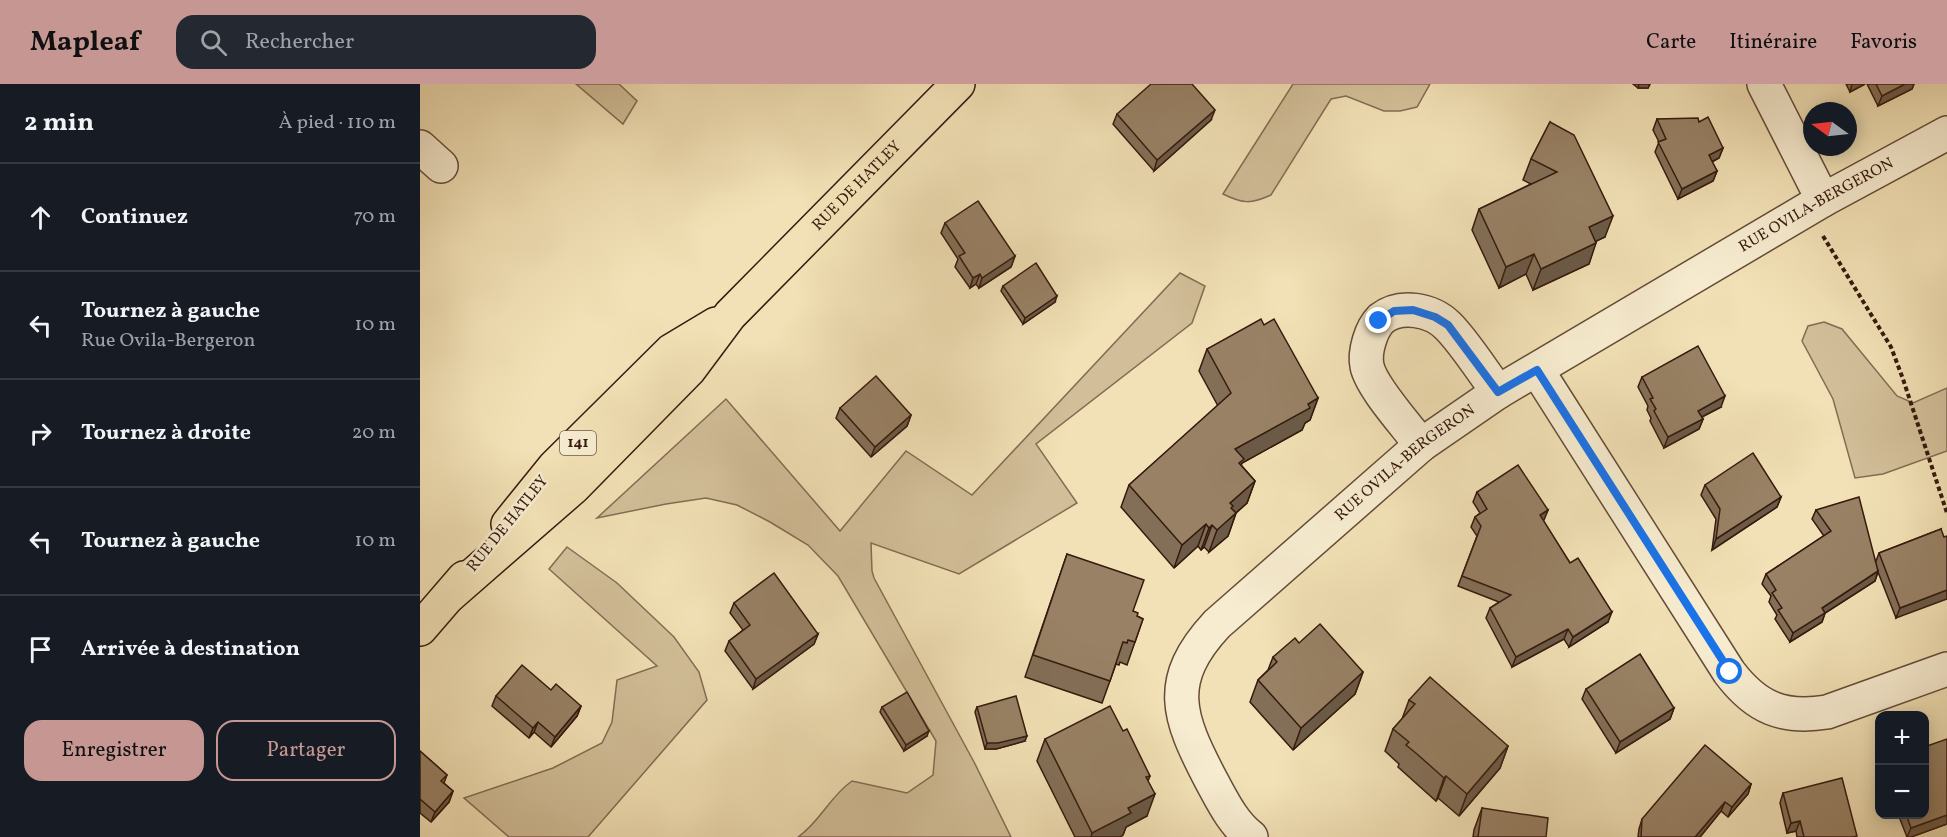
<!DOCTYPE html>
<html lang="fr">
<meta charset="utf-8">
<style>
:root{--surface:#171b24;--page:#242831;--text:#f1f3f6;--muted:#9ea1a6;--line:#363941;--accent:#c59692}
body{margin:0;font-family:Vollkorn,serif;background:var(--page);color:var(--text)}
.controls{position:absolute;right:18px;bottom:18px;display:grid;overflow:hidden;border-radius:12px;box-shadow:0 3px 15px #0003}
.controls button{width:54px;height:54px;display:grid;place-items:center;padding:0;border:0;border-bottom:2px solid var(--line);background:var(--surface);color:var(--text);font:30px sans-serif}
.compass{position:absolute;left:1383px;top:18px;width:54px;height:54px;border-radius:50%;background:var(--surface);box-shadow:0 3px 15px #0003;rotate:285deg}
.stop{position:absolute;width:18px;height:18px;margin:-14px;border:4px solid #1a73e8;border-radius:50%;background:#fff}
.stop.end{background:#1a73e8;border-color:#fff;box-shadow:0 2px 6px #0008}
.list{margin:0;padding:0;list-style:none}
h2{display:flex;justify-content:space-between;align-items:center;height:78px;margin:0;padding:0 24px;font-size:26px}
h2 small{font-size:20px;font-weight:400;color:var(--muted)}
.list li{display:grid;grid-template-columns:39px 1fr auto;gap:18px;align-items:center;box-sizing:border-box;height:108px;padding:0 24px;border-top:2px solid var(--line)}
.list b{display:block;font-size:22px;white-space:nowrap}
.list p{margin:0;font-size:20px;white-space:nowrap;color:var(--muted)}
.list em{font-size:20px;font-style:normal;color:var(--muted)}
.actions{display:flex;gap:12px;padding:18px 24px}
.actions a{flex:1;padding:14px 0;border:2px solid var(--accent);border-radius:18px;text-align:center;font-size:21px;color:var(--accent)}
.actions .main{background:var(--accent);color:#111}
.icon{flex:none;width:33px;height:33px;fill:none;stroke:currentColor;stroke-width:2;stroke-linecap:round;stroke-linejoin:round}
.map{position:relative;flex:none;width:1527px;height:753px;overflow:hidden}
header{display:flex;align-items:center;gap:36px;box-sizing:border-box;height:84px;padding:0 30px;background:var(--accent);color:#111}
header strong{font-size:28px}
nav{display:flex;gap:33px;margin-inline-start:auto;font-size:21px}
.search{width:420px;height:54px;background:var(--page);display:flex;align-items:center;gap:15px;box-sizing:border-box;padding:0 21px;border-radius:18px;color:var(--muted);font-size:22px}
main{display:flex}
aside{flex:1;background:var(--surface)}
.map>svg:first-child{display:block}
</style>
<header>
<strong>Mapleaf</strong>
<div class="search"><svg class="icon" aria-label="search" viewBox="0 0 24 24"><circle cx="10" cy="10" r="6"/><path d="M15 15l6 6"/></svg>Rechercher</div>
<nav><a>Carte</a><a>Itinéraire</a><a>Favoris</a></nav>
</header>
<main>
<aside>
<h2>2 min<small>À pied · 110 m</small></h2>
<ul class="list">
<li><svg class="icon" aria-label="ahead" viewBox="0 0 24 24"><path d="M12 20V5M6 11l6-6 6 6"/></svg><div><b>Continuez</b></div><em>70 m</em></li>
<li><svg class="icon" aria-label="left" viewBox="0 0 24 24"><path d="M17 20v-9H6M10 6l-5 5 5 5"/></svg><div><b>Tournez à gauche</b><p>Rue Ovila-Bergeron</p></div><em>10 m</em></li>
<li><svg class="icon" aria-label="right" viewBox="0 0 24 24"><path d="M7 20v-9h11M14 6l5 5-5 5"/></svg><div><b>Tournez à droite</b></div><em>20 m</em></li>
<li><svg class="icon" aria-label="left" viewBox="0 0 24 24"><path d="M17 20v-9H6M10 6l-5 5 5 5"/></svg><div><b>Tournez à gauche</b></div><em>10 m</em></li>
<li><svg class="icon" aria-label="arrive" viewBox="0 0 24 24"><path d="M6 21V4h12l-3 4 3 4H6"/></svg><div><b>Arrivée à destination</b></div></li>
</ul>
<div class="actions"><a class="main">Enregistrer</a><a>Partager</a></div>
</aside>
<div class="map">
<svg width="1527" height="753" viewBox="0 0 1527 753">
<rect width="100%" height="100%" fill="#f2e1b6"/>
<filter id="stains"><feTurbulence type="fractalNoise" baseFrequency=".00333" numOctaves="4"/><feColorMatrix values="0 0 0 0 .2 0 0 0 0 .09 0 0 0 0 .02 0 0 0 .5 -.17"/></filter>
<radialGradient id="worn" r=".72"><stop offset=".6" stop-color="#630" stop-opacity="0"/><stop offset="1" stop-color="#630" stop-opacity=".3"/></radialGradient>
<g fill="#d2bf99" stroke="#846c54" stroke-width="1.5">
<path d="M156 0H199L217 17 203 40Z"/>
<path d="M873 0H1010L997 23 980 27H964L926 12 911 15 851 111C831 120 823 120 803 110Z"/>
<path d="M760 189 785 202 772 239 616 360 657 419 539 490 451 459 452 487 454 494 554 678 591 753H378C400 738 410 712 432 697L487 709 513 691 516 657 418 492 388 461 350 438 317 421 286 414 246 420 177 434 306 315 420 447 486 367 552 411Z"/>
<path d="M1404 238 1422 245 1477 312 1493 319 1527 304V367L1463 390 1435 394 1413 315 1382 257 1388 242Z"/>
<path d="M147 463 197 499 254 553 279 588 287 616 168 753H89L44 714 133 684 182 659 192 638 197 596 237 582 129 485Z"/>
</g>
<g fill="none" stroke-linecap="round" stroke-linejoin="round">
<g stroke="#654c38" stroke-width="36">
<g id="minor">
<path d="M1344 0 1403 116"/>
<path d="M0 63 21 82"/>
<path d="M1117 286 1309 588C1336 624 1363 635 1407 628L1527 585"/>
<path d="M1001 361C988 343 951 303 947 282 944 268 951 245 961 235 980 220 1011 225 1028 242 1045 259 1063 288 1078 308"/>
<path id="s1" d="M831 753C812 738 802 716 791 696 758 633 744 597 797 540L1001 361 1078 308 1403 116 1527 49"/>
</g>
</g>
<g stroke="#361a0e" stroke-width="36">
<g id="major">
<path d="M88 440 134 383 251 267 296 240"/>
<path id="s2" d="M30 511 154 403 269 286 310 231 538 0"/>
<path d="M0 545 44 494"/>
</g>
</g>
<path stroke="#361a0e" stroke-width="4" stroke-dasharray="4.5 3" stroke-linecap="butt" d="M1403 152 1471 263 1483 295 1527 429"/>
<use href="#minor" stroke="#f7ecd0" stroke-width="33"/>
<use href="#major" stroke="#f2e1b6" stroke-width="33"/>
</g>
<g fill="#836f57" stroke="#361a0e" stroke-width="1.5">
<path d="M1213 0H1230L1228 4H1218Z"/>
<path d="M1426 0H1445L1430 8Z"/>
<path d="M1447 0H1494L1492 5 1458 22Z"/>
<path d="M697 30 791 36 734 87 693 40Z"/>
<path d="M1237 35 1279 38 1303 64 1299 74 1292 78 1297 87 1293 97 1258 115 1235 68 1239 58 1233 46Z"/>
<path d="M1130 38 1185 153 1176 157 1169 180 1113 206 1106 190 1079 204 1052 146 1059 125 1111 100 1103 96 1111 75Z"/>
<path d="M525 139 595 172 591 183 559 204 556 200 550 204 535 183 538 175 521 149Z"/>
<path d="M583 202 635 218 603 240 581 207Z"/>
<path d="M844 241 898 314 890 336 885 339 882 346 822 379 821 381 835 397 827 419 816 429 808 452 789 468 784 463 781 466 778 462 754 484 701 423 709 401 798 322 779 287 787 265Z"/>
<path d="M1222 293 1301 323 1282 333 1283 335 1279 345 1244 364 1230 337 1231 334 1227 326 1228 322 1218 303Z"/>
<path d="M420 324 491 331 487 342 451 373 416 334Z"/>
<path d="M1285 401 1361 413 1357 423 1292 466 1296 435 1281 411Z"/>
<path d="M1057 408 1128 426 1123 437 1188 538 1149 563 1144 555 1092 583 1066 534 1070 524 1079 518 1038 502 1057 452 1051 443 1055 433 1060 429 1053 418Z"/>
<path d="M1396 426 1456 477 1459 469 1521 445 1476 534 1458 488 1455 497 1405 529 1402 538 1370 558 1355 535 1357 531 1349 518 1351 512 1342 500 1346 490 1404 452 1392 435Z"/>
<path d="M647 470 713 527 717 532 723 535 707 581 700 578 699 581 696 580 682 619 605 593Z"/>
<path d="M314 519 398 550 394 560 333 605 305 567 309 557 323 546 310 529Z"/>
<path d="M879 559 943 588 935 610 873 666 830 618 838 596 848 586 853 573Z"/>
<path d="M1166 605 1254 624 1250 635 1196 669 1162 615Z"/>
<path d="M131 606 161 622 157 632 131 663 114 648 109 654 72 622 76 612Z"/>
<path d="M989 616 1088 662 1080 684 1039 732 1018 714 1016 717 978 683 979 680 965 667 973 645 982 635Z"/>
<path d="M462 623 507 652 484 667 460 628Z"/>
<path d="M557 623 605 657 576 665H565L555 628Z"/>
<path d="M703 647 730 692 728 697 727 732 706 743 703 751 700 753H655L617 677 625 655Z"/>
<path d="M0 667 27 691 24 699 33 707 29 718 11 738 0 729Z"/>
<path d="M1331 700 1328 710 1308 733 1301 727 1280 753H1218L1219 745 1222 735Z"/>
<path d="M1363 709 1436 753H1377L1376 747 1367 749 1360 719Z"/>
<path d="M1062 724 1126 753H1053L1054 746Z"/>
<path d="M1478 730H1504L1527 740 1491 753H1487Z"/>
</g>
<g fill="#6a5a47" stroke="#361a0e" stroke-width="1.5">
<path d="M1219 0H1230L1228 4H1218Z"/>
<path d="M1432 0H1445L1430 8Z"/>
<path d="M1485 0H1494L1492 5 1458 22 1462 12Z"/>
<path d="M795 26 791 36 734 87 737 76Z"/>
<path d="M1303 64 1299 74 1285 81 1289 71Z"/>
<path d="M1297 87 1293 97 1258 115 1262 105Z"/>
<path d="M1193 132 1185 153 1162 164 1169 143Z"/>
<path d="M1176 159 1169 180 1113 206 1121 185Z"/>
<path d="M1114 170 1106 190 1079 204 1086 183Z"/>
<path d="M595 172 591 183 559 204 562 194Z"/>
<path d="M560 190 556 200 550 204 553 194Z"/>
<path d="M637 212 635 218 603 240 605 234Z"/>
<path d="M1305 312 1301 323 1274 337 1278 327Z"/>
<path d="M898 314 890 336 885 339 882 346 822 379 816 397 815 365Z"/>
<path d="M491 331 487 342 451 373 455 363Z"/>
<path d="M1283 335 1279 345 1244 364 1248 353Z"/>
<path d="M835 397 827 419 808 436 816 429 808 452 789 468 797 446 810 419Z"/>
<path d="M1361 413 1357 423 1292 466 1296 455Z"/>
<path d="M1128 426 1124 436 1116 441 1120 431Z"/>
<path d="M786 440 778 462 754 484 762 461Z"/>
<path d="M792 441 784 463 781 466 789 444Z"/>
<path d="M1458 487 1455 497 1405 529 1402 538 1370 558 1373 549 1402 524Z"/>
<path d="M1527 506V515L1476 534 1480 524Z"/>
<path d="M1192 528 1188 538 1149 563 1153 553Z"/>
<path d="M1148 545 1144 555 1092 583 1096 573Z"/>
<path d="M398 550 394 560 333 605 336 595Z"/>
<path d="M943 588 935 610 873 666 881 644Z"/>
<path d="M161 622 157 632 131 663 135 653Z"/>
<path d="M1254 624 1250 635 1196 669 1200 658Z"/>
<path d="M118 638 114 648 109 654 113 644Z"/>
<path d="M509 647 507 652 484 667 486 661Z"/>
<path d="M607 652 605 657 576 665H565L567 659Z"/>
<path d="M1088 662 1080 684 1039 732 1047 710Z"/>
<path d="M1026 692 1018 714 1016 717 1024 694Z"/>
<path d="M1331 700 1328 710 1308 733 1312 723Z"/>
<path d="M33 707 29 718 11 738 15 728Z"/>
<path d="M735 710 727 732 706 743 703 751 700 753H671L672 749 708 724Z"/>
<path d="M1305 718 1301 727 1280 753H1275Z"/>
<path d="M1527 731V740L1491 753H1487L1491 744Z"/>
<path d="M1380 737 1376 747 1367 749 1371 739Z"/>
</g>
<g fill="#988165" stroke="#361a0e" stroke-width="1.5">
<path d="M731 0H772L795 26 737 76 697 30Z"/>
<path d="M1456 0H1485L1462 12Z"/>
<path d="M1288 33 1303 64 1289 71 1297 87 1262 105 1238 58 1246 55 1237 35 1278 34 1279 38Z"/>
<path d="M1130 38 1154 51 1193 132 1169 143 1176 159 1121 185 1114 170 1086 183 1059 125 1137 88 1111 75Z"/>
<path d="M558 117 595 172 562 194 560 190 553 194 539 172 545 169 525 139Z"/>
<path d="M616 179 637 212 605 234 583 202Z"/>
<path d="M841 235 844 241 854 235 898 314 888 320 890 324 815 365 824 375 819 379 835 397 810 419 813 422 811 424 816 429 797 446 792 441 789 444 786 440 762 461 709 401 811 309 787 265Z"/>
<path d="M1278 262 1305 312 1278 327 1283 335 1248 353 1234 327 1236 325 1230 315 1233 314 1222 293Z"/>
<path d="M456 292 491 331 455 363 420 324Z"/>
<path d="M1333 369 1361 413 1296 455 1300 425 1285 401Z"/>
<path d="M1098 381 1128 426 1120 431 1150 479 1158 474 1192 528 1153 553 1148 545 1096 573 1070 524 1091 511 1042 492 1061 442 1055 433 1067 425 1057 408Z"/>
<path d="M1439 413 1458 487 1402 524 1405 529 1373 549 1358 526 1362 524 1352 509 1356 506 1346 490 1411 447 1396 426Z"/>
<path d="M1521 445 1524 453 1527 452V506L1480 524 1459 469Z"/>
<path d="M647 470 724 496 713 527 718 529 717 532 723 535 715 558 708 556 707 559 703 558 690 597 613 571Z"/>
<path d="M354 489 398 550 336 595 309 557 330 541 314 519Z"/>
<path d="M900 540 943 588 881 644 838 596 857 578 853 573 875 554 879 559Z"/>
<path d="M1220 570 1254 624 1200 658 1166 605Z"/>
<path d="M102 581 131 606 136 600 161 622 135 653 118 638 113 644 76 612Z"/>
<path d="M1010 593 1088 662 1047 710 1026 692 1024 694 997 670 986 661 989 658 973 645 995 620 989 616Z"/>
<path d="M487 608 509 647 486 661 462 623Z"/>
<path d="M596 612 607 652 578 659H567L557 623Z"/>
<path d="M690 622 703 647 707 645 730 692 726 693 735 710 708 724 711 729 672 749 625 655Z"/>
<path d="M1527 655V731L1491 744 1486 730H1504V663Z"/>
<path d="M1285 661 1331 700 1312 723 1305 718 1275 753H1221L1222 735Z"/>
<path d="M0 667 27 691 21 697 33 707 15 728 0 715Z"/>
<path d="M1422 694 1437 752 1433 753H1384L1380 737 1371 739 1363 709Z"/>
<path d="M1062 724 1128 734 1126 753H1058Z"/>
</g>
<g fill="none" stroke-linecap="round" stroke-linejoin="round">
<path stroke="#1a73e8" stroke-width="8" d="M959 237 974 227 993 226 1015 233 1028 241 1078 308 1117 286 1310 588"/>
</g>
<g text-anchor="middle" dominant-baseline="central" stroke-width="5" stroke-linejoin="round" paint-order="stroke">
<rect fill="#f7ecd0" stroke="#705948" stroke-width="1.5" x="140" y="347" width="36" height="24" rx="4.5"/>
<g font-size="15" font-weight="bold" fill="#361a0e">
<text x="158" y="359">141</text>
</g>
<g font-size="16" fill="#361a0e" stroke="#f7ecd0">
<text stroke="none"><textPath href="#s2" startOffset="578">RUE DE HATLEY</textPath></text>
<text stroke="none"><textPath href="#s1" startOffset="976">RUE OVILA-BERGERON</textPath></text>
<text stroke="none"><textPath href="#s1" startOffset="490">RUE OVILA-BERGERON</textPath></text>
<text transform="translate(88 440) rotate(-51)">RUE DE HATLEY</text>
</g>
</g>
<rect width="100%" height="100%" filter="url(#stains)"/>
<rect width="100%" height="100%" fill="url(#worn)"/>
</svg>
<div class="controls">
<button>+</button>
<button>−</button>
</div>
<svg class="compass" viewBox="-18 -18 36 36"><path d="M0-13l5 13h-10z" fill="#e53935"/><path d="M0 13l5-13h-10z" fill="#9ea1a6"/></svg>
<div class="stop" style="left:1310px;top:588px"></div>
<div class="stop end" style="left:959px;top:237px"></div>
</div>
</main>
